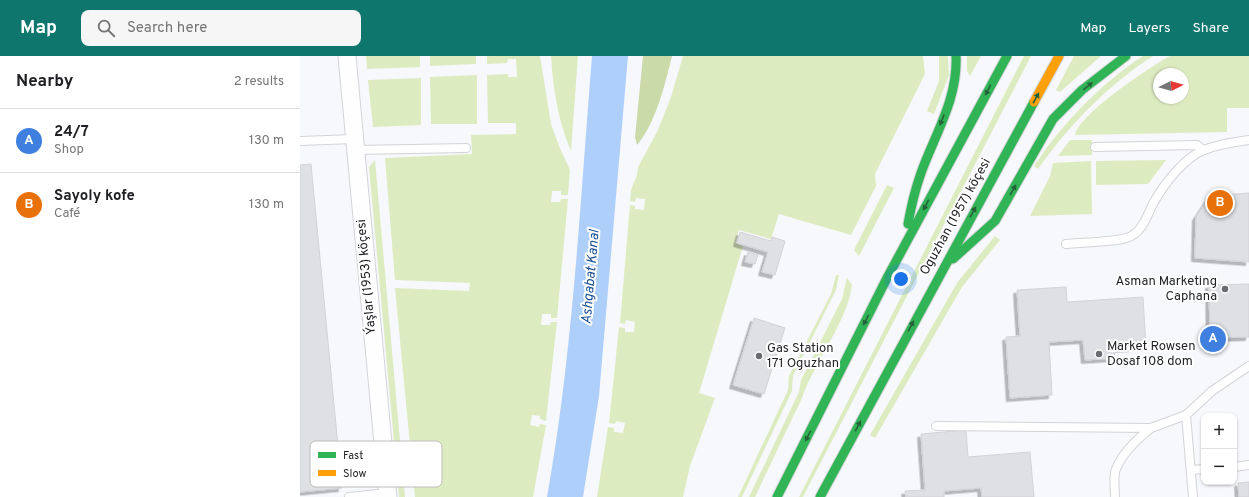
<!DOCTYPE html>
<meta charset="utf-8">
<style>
:root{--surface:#fff;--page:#f6f6f6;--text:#202124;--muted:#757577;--line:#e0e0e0;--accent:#0f766e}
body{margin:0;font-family:Overpass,sans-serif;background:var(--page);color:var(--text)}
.controls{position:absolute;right:12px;bottom:12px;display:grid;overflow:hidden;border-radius:8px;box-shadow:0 1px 3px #0004}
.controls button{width:36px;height:36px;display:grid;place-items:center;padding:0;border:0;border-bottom:1px solid var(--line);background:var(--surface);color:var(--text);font:20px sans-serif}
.compass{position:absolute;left:853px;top:12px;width:36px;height:36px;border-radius:50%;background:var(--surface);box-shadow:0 1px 3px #0004;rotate:84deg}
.you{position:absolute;left:601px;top:223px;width:14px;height:14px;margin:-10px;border:3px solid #fff;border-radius:50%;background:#1a73e8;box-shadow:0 0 0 6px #1a73e833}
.badge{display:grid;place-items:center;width:26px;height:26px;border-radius:50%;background:var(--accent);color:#fff;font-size:13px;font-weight:700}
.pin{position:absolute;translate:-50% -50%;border:2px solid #fff;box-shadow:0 1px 4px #0006}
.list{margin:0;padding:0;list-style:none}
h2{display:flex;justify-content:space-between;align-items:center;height:52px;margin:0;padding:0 16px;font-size:17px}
h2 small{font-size:13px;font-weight:400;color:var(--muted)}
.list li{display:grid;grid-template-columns:26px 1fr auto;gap:12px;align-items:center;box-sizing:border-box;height:64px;padding:0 16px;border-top:1px solid var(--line)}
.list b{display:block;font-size:15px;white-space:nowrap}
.list p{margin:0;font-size:13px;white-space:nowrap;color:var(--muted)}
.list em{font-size:13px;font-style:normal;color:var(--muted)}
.icon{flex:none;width:22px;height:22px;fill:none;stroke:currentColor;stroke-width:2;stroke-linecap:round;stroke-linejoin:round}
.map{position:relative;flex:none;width:949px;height:441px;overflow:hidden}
header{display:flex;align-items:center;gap:24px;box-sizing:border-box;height:56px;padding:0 20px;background:var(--accent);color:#fff}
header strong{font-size:19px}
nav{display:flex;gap:22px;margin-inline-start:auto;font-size:14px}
.search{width:280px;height:36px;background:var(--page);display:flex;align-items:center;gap:10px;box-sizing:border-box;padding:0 14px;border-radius:8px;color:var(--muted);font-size:15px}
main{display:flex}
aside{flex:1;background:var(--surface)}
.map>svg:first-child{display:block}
</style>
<header>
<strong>Map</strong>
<div class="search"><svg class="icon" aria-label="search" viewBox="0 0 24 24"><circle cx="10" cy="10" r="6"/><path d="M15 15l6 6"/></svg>Search here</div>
<nav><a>Map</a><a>Layers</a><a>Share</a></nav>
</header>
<main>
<aside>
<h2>Nearby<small>2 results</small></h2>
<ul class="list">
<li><span class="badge" style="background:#3f7fe0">A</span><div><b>24/7</b><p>Shop</p></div><em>130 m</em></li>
<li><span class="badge" style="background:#e8710a">B</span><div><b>Sayoly kofe</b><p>Café</p></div><em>130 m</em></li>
</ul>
</aside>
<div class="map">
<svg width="949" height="441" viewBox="0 0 949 441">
<defs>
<filter id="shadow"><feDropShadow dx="-3.5" dy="3.5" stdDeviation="0" flood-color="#0004"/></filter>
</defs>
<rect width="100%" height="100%" fill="#f7f8fc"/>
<g fill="#ddebc1" fill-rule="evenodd">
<path d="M66 0H120V11L67 13Z"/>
<path d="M130 0H176V8L130 10Z"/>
<path d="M187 0H240L251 68 259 90 270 114 268 139H261V135H252L251 146H260L261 143H268L257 262H251V258H242L241 269H250L251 266H257L246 365 240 363V360L232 359 230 369 239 371 240 368 246 369 233 441H115L95 232 169 235 170 227 95 224 85 102 172 98 171 79 216 78V67H188L187 19 208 18V21H217L216 3H208L207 7 187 8Z"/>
<path d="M251 0H278L271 95C258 65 253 32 251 0Z"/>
<path d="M383 0H623L625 18 575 118 576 130 551 179 479 158 471 183 439 174 435 187 443 190 399 337 415 342 390 410 383 441H297L308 371 314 372V376L323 377 325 367 316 365 315 368 309 367 319 271 325 272V276H334L335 266 326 264 325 268 320 267 330 149 335 150V153L344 154 345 143 336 142 335 146 330 145 331 134 337 119 338 111 357 76 371 41Z"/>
<path d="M639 0H648L649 19 634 58 627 55 639 25Z"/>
<path d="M667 0H681L670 20 667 15Z"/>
<path d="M724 0H731L503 441H499Z"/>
<path d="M774 0H801L760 36 756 34Z"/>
<path d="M843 0H853C807 30 770 68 738 113L734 110C763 67 799 29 843 0Z"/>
<path d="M870 0H949V52H927V76L775 79C778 59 851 10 870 0ZM859 18H883V42H859Z"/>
<path d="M177 19V68H131L130 21Z"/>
<path d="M121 22V69L73 71 68 24Z"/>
<path d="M770 84H792V99L758 100Z"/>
<path d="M75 104 105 441H99L69 111Z"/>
<path d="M866 104 848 128 796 129V105Z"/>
<path d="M791 105 792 158 730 160 750 120 753 107Z"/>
<path d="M587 129 594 132 559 200 554 194Z"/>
<path d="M695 180 700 184 662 231 575 382 570 379 657 227Z"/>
<path d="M536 219H539L536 234 493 320 492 335 442 441H438L488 334 489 320 531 238Z"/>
<path d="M547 222 552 229C548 264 514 307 502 342L455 441H449L499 336 501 324 542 243Z"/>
</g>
<path fill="#cadaa8" d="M343 0H372C365 28 356 67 337 89L335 81Z"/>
<path fill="#afcffb" d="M292 0H328L299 340 283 441H247C273 296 280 147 292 0Z"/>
<g fill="#dfe0e3" stroke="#d3d3d7" filter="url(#shadow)">
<path d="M11 108 42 432 0 436V109Z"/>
<path d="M949 137V206L895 202 896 161 910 140Z"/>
<path d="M440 176 471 185 472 181 485 185 475 219 462 216 468 196 437 187Z"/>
<path d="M448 196 458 199 455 208 445 206Z"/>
<path d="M949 228V281L910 282 909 229Z"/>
<path d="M766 231 767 246 843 241 846 291 814 293 815 302 785 304 783 284 749 286 752 339 710 342 706 281 720 280 717 234Z"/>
<path d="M454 262 485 272 464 338 433 329Z"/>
<path d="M666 374 668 401 730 396 734 441H682L681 432 644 435V441H606L605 435 625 434 621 378Z"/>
<path d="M949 426V441H939L938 427Z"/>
</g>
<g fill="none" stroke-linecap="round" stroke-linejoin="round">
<g stroke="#d3d4d7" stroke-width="10">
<g id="lane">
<path d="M0 85 54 83"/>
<path d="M795 91 897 89 903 94"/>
<path d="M55 94 166 92"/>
<path d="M766 188C781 186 822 187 833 179 844 172 848 157 854 146 864 128 885 101 904 94 919 88 934 86 949 84"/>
<path d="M886 359 893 441"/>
<path d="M636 370 851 372 886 359 912 335 949 310"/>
<path d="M934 411 949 409"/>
<path d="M891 414 904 413"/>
<path d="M49 441 87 437"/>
<path d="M815 441C815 433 813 420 816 413 823 396 837 383 851 372"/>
</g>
</g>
<g stroke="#d3d4d7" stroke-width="19">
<path id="street" d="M47 0 88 441"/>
</g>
<g stroke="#d3d4d7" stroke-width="11">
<g id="fast">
<path d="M608 168C611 151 615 134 621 117 635 78 658 43 656 0"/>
<path d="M653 203 695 165 753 63 782 34 826 0"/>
<path d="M477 441 587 222 707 0"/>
<path d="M520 441 734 46"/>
</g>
</g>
<g stroke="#d3d4d7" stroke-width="11">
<path id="slow" d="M734 46 759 0"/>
</g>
<use href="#lane" stroke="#fefeff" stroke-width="8"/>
<use href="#street" stroke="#fefeff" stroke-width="17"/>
<use href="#fast" stroke="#30b455" stroke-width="9"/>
<use href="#slow" stroke="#ff9f0a" stroke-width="9"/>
</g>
<defs><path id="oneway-solid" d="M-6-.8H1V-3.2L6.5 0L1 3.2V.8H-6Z"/></defs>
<g fill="#266239">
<use href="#oneway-solid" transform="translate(788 30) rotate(-39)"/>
<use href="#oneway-solid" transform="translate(688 34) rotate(118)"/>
<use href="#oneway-solid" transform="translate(736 42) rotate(-61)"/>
<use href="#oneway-solid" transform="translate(642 64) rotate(111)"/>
<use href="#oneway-solid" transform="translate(713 134) rotate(-60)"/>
<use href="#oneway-solid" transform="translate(626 149) rotate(118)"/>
<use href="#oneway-solid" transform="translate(673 156) rotate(-61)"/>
<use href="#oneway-solid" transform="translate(566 264) rotate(117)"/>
<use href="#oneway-solid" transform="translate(611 270) rotate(-62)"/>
<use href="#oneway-solid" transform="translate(558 370) rotate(-62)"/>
<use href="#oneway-solid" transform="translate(508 380) rotate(117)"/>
</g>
<g fill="#6a6b6e" stroke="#fff" stroke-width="1.5">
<circle cx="925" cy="233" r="4"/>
<circle cx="799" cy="298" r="4"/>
<circle cx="459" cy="300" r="4"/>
</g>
<g text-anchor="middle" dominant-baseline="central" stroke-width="4" stroke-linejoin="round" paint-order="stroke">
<g font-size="13" fill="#1e1f22" stroke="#fff">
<text transform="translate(656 161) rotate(-61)">Oguzhan (1957) köçesi</text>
<text transform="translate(67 221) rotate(-95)">Ýaşlar (1953) köçesi</text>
</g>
<g font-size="13" fill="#1e1f22" stroke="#fff" text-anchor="start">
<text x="917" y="226" text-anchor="end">Asman Marketing<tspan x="917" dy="15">Caphana</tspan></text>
<text x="807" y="291">Market Rowsen<tspan x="807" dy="15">Dosaf 108 dom</tspan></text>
<text x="467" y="293">Gas Station<tspan x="467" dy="15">171 Oguzhan</tspan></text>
</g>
<g font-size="14" font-style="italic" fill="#185093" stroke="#fff">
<text transform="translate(291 221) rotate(-85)">Ashgabat Kanal</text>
</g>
</g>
<rect x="10" y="385" width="132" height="46" rx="6" fill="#fff" stroke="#bcbcbd" stroke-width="1"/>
<rect x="18" y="396" width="18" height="6" fill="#30b455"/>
<rect x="18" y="414" width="18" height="6" fill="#ff9f0a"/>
<g font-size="11" fill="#1e1f22">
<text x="43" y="403">Fast</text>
<text x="43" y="421">Slow</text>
</g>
</svg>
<div class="controls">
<button>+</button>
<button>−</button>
</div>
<svg class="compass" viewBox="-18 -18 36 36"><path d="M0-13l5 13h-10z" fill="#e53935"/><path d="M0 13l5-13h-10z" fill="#757577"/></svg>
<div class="you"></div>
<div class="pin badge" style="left:913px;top:283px;background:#3f7fe0">A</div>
<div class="pin badge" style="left:920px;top:147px;background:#e8710a">B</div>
</div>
</main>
